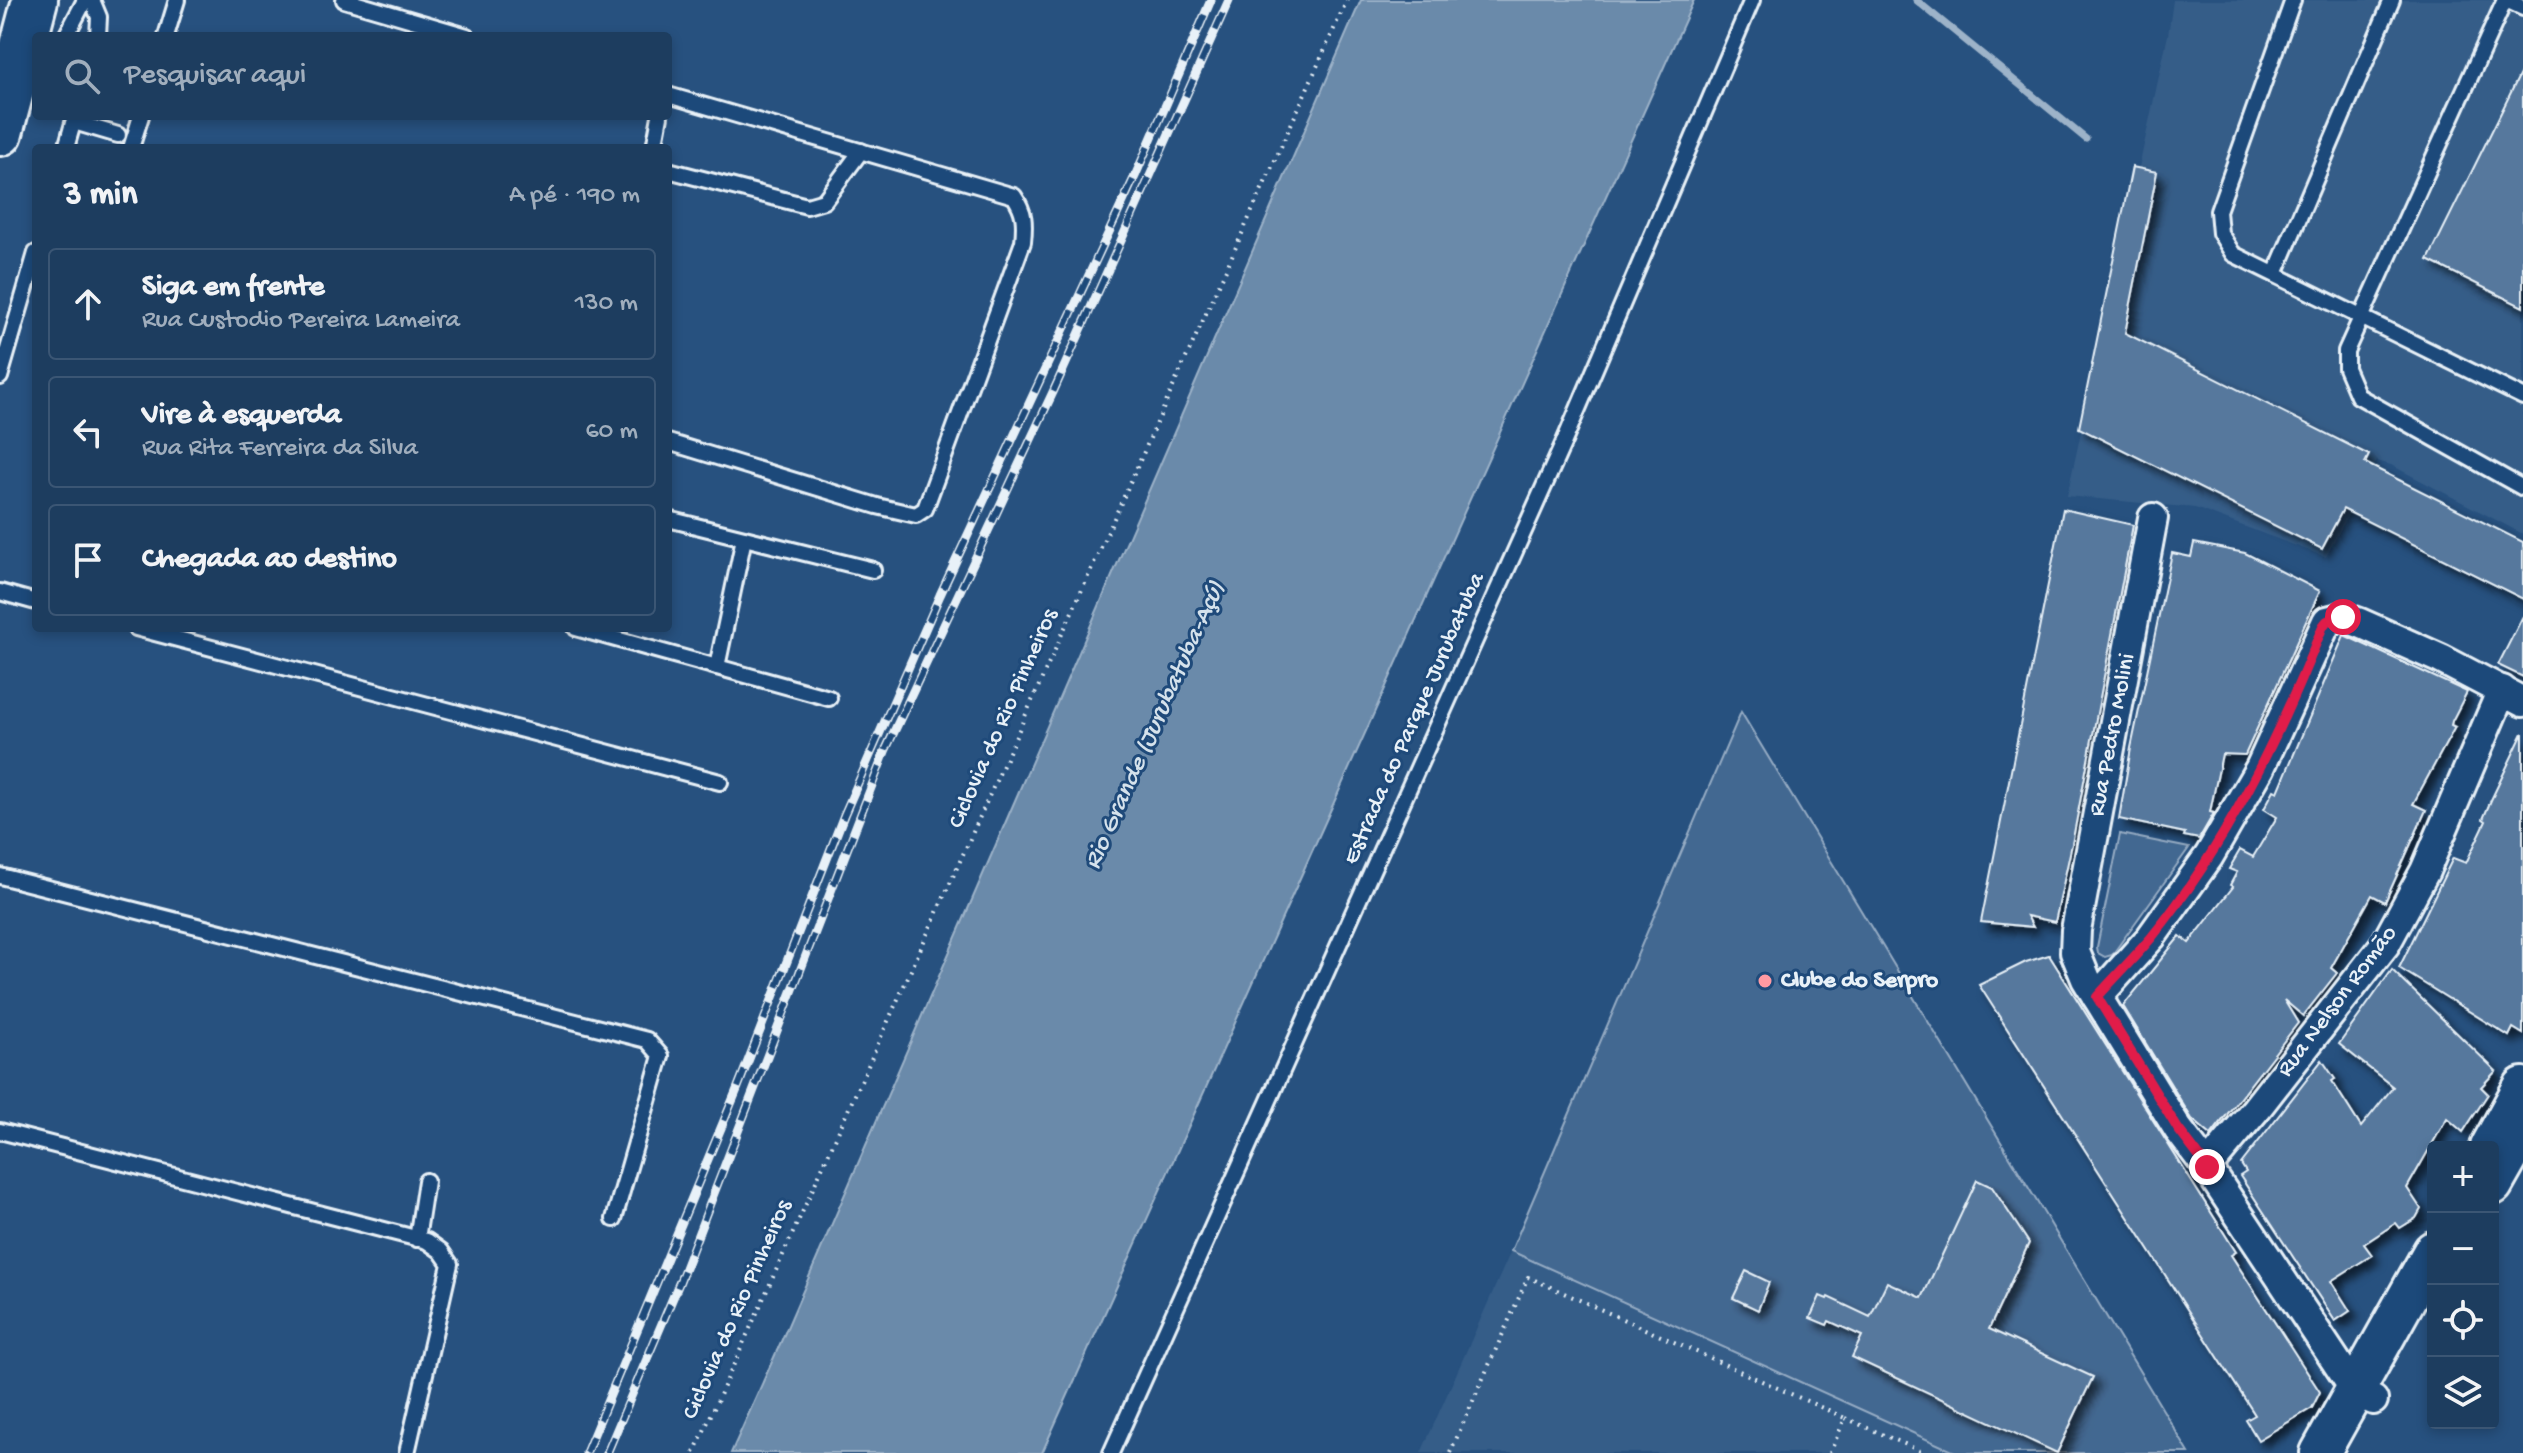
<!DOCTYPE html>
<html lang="pt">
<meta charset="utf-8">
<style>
:root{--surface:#1d3d5f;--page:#254465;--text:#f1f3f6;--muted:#a0aebd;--line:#3b5674}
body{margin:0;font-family:"Gochi Hand",sans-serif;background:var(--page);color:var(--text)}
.controls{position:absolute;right:24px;bottom:24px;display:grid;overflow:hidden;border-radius:8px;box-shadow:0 4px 12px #0003}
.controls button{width:72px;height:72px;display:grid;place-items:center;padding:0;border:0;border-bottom:2px solid var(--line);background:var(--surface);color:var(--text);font:40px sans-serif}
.stop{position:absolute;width:24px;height:24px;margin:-18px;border:6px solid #e11d48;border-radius:50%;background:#fff}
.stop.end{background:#e11d48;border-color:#fff;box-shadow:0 2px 8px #0008}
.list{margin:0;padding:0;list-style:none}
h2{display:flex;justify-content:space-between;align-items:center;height:104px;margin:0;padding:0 32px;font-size:34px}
h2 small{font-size:26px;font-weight:400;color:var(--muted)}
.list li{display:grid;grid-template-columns:52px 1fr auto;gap:24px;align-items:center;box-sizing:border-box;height:112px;margin:0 16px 16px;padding:0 16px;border:2px solid var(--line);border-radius:8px}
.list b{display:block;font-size:30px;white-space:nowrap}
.list p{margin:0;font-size:26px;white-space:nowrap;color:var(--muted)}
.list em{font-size:26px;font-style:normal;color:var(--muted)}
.icon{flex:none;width:44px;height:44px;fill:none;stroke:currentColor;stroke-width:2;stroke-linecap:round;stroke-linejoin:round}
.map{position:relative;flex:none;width:2523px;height:1453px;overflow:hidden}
.search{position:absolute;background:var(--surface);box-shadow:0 4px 12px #0003;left:32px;top:32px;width:640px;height:88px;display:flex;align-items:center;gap:20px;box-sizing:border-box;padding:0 28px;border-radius:8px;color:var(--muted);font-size:30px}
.panel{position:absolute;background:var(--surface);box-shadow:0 4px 12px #0003;left:32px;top:144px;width:640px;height:488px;border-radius:8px}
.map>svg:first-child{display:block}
</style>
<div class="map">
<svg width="2523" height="1453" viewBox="0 0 2523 1453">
<defs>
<filter id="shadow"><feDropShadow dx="7" dy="7" stdDeviation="4" flood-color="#0009"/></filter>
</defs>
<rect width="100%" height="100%" fill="#27517f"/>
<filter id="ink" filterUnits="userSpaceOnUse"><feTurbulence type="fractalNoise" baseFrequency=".0125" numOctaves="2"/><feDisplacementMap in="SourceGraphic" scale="16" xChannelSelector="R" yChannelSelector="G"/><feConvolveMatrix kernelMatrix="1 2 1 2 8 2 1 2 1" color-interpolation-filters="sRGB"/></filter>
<g filter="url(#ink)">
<g fill="#355d88">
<path d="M2173 0H2523V534L2391 465 2377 461 2326 557 2195 508 2067 496 2168 35Z"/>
<path d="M1511 1251 1957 1453H1421Z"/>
</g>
<g fill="#436891" stroke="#96acc4" stroke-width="2">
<path d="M1741 712 2189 1453H1957L1511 1251Z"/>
<path d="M2120 834 2189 848 2112 955 2105 957 2098 953 2097 947Z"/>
</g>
<path fill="#6b8aaa" stroke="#9db3c9" stroke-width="2" d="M1361 0H1694L1042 1453H731L780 1344Z"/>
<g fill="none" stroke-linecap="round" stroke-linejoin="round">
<path stroke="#9db3c9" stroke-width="7" d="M1916 0 2086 139"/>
</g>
<g fill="#57789d" stroke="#e8f1f8" stroke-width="2" filter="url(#shadow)">
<path d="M2523 68V307L2428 260Z"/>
<path d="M2132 167 2157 172 2125 333 2369 455 2365 463 2523 542V599L2343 509 2322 549 2079 428Z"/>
<path d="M2063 509 2133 525 2072 844 2055 922 2027 916 2033 927 1981 922Z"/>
<path d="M2194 543 2245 553 2320 591 2245 755 2222 754 2210 812 2214 813 2199 839 2184 836 2185 833 2119 819 2131 748 2172 553 2191 557Z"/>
<path d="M2523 616V677L2498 665Z"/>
<path d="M2344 635 2467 692 2452 721 2451 725 2455 727 2413 804 2426 810 2385 902 2372 895 2331 968 2337 973 2303 1016 2284 1000 2298 1023 2211 1135 2192 1119 2123 1006 2180 936 2189 943 2233 887 2230 885 2237 872 2229 869 2240 850 2253 857 2277 817 2264 809 2274 790 2278 792Z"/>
<path d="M2523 733V1034L2513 1028 2509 1036 2399 968 2453 858 2466 863 2486 821 2483 819 2491 800Z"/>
<path d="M2049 955 2236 1252 2231 1255 2320 1392 2312 1408 2258 1440 2246 1420 2255 1415 1979 985 2026 962Z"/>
<path d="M2392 970 2496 1071 2481 1087 2488 1094 2463 1132 2447 1118 2407 1188 2421 1209 2416 1218 2400 1228 2396 1223 2364 1244 2372 1255 2331 1281 2350 1311 2335 1321 2240 1176 2246 1172 2241 1164 2322 1060 2335 1079 2332 1081 2361 1127 2393 1087 2339 1044Z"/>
<path d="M1977 1180 1992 1187 2029 1243 1989 1329 2093 1377 2057 1453 1852 1357 1862 1336 1829 1321 1827 1325 1810 1318 1820 1296 1827 1299 1828 1297 1870 1317 1887 1282 1922 1298Z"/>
<path d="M1746 1271 1769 1282 1758 1310 1733 1298Z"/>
</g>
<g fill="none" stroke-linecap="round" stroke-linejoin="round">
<g stroke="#e8f1f8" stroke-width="20">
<g id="lane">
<path d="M92 0 99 17 98 36"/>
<path d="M344 0 467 36"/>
<path d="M2293 0 2218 211 2220 233 2233 254 2523 397"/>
<path d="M2505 0 2346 351V368L2358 396 2523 488"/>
<path d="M2506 0 2523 8"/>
<path d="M66 36 85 0"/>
<path d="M166 36 177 0"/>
<path d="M668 95 1014 196C1025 212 1025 223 1023 242L925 509 916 515 877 506 668 442"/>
<path d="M74 122 118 135"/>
<path d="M66 148 75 116"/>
<path d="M131 148 141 116"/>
<path d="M654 148 660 116"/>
<path d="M668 170 807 206 824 201 861 151"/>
<path d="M2275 274 2392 0"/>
<path d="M0 377 36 253"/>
<path d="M668 519 873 570"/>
<path d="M0 592 36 602"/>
<path d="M136 628 720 782"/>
<path d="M576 628 829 698"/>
<path d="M717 667 744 538"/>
<path d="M0 876 647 1040 661 1056 614 1219"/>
<path d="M0 1131 427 1241 441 1251 450 1264 407 1453"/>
<path d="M417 1239 426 1181"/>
<path d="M1111 1453 1563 444 1752 0"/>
</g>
</g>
<g stroke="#e8f1f8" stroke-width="34">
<g id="street">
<path d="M2153 518 2076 930 2075 952 2086 979 2178 1129 2207 1167 2355 1390 2373 1400"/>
<path d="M2097 997 2151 937 2209 856 2260 768 2327 621 2343 617 2360 623 2441 659 2523 702"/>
<path d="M2207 1167 2256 1109 2386 943 2425 871 2502 690"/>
</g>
</g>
<g stroke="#e8f1f8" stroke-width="44">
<g id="secondary">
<path d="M2490 1147 2523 1087"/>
<path d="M2493 1185 2523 1132"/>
<path d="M2320 1453 2433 1251"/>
</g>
</g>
<g stroke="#e8f1f8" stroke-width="50">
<path id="highway" d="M0 133 35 0"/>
</g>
<g stroke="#e8f1f8" stroke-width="4" stroke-dasharray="2 6" stroke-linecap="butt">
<path d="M1845 1418 1925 1453"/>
<path d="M694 1453 1347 0"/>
<path d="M1450 1453 1528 1277 1845 1418 1830 1453"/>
</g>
<use href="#lane" stroke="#1f4a7a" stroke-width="14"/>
<use href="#street" stroke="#1f4a7a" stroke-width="28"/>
<use href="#secondary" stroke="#1f4a7a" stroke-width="38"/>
<use href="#highway" stroke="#1f4a7a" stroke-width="44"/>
<g stroke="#e8f1f8" stroke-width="9">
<g id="rail">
<path d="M586 1453 738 1087 844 815 940 595 1136 174 1211 0"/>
<path d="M607 1453 680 1281 886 749 1054 390 1229 0"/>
</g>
</g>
<use href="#rail" stroke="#1f4a7a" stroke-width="6" stroke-dasharray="18" stroke-linecap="butt"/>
</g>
</g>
<g fill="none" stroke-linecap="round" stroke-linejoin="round" filter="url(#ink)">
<path stroke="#e11d48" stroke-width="10" d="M2207 1167 2178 1129 2097 997C2115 977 2134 958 2151 938 2226 846 2279 736 2323 626L2327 621 2343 617"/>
</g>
<circle fill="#ff9aa2" stroke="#1f4a7a" stroke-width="3" cx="1765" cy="981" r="8"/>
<g text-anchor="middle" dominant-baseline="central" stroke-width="6" stroke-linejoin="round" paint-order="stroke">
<g font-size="24" fill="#e8f1f8" stroke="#1f4a7a">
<text transform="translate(1004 719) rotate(-66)">Ciclovia do Rio Pinheiros</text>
<text transform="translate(1415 719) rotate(-66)">Estrada do Parque Jurubatuba</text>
<text transform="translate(2113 735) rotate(-79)">Rua Pedro Molini</text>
<text transform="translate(2338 1002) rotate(-53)">Rua Nelson Romão</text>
<text transform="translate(738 1310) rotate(-66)">Ciclovia do Rio Pinheiros</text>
</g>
<g font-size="24" font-weight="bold" fill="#e8f1f8" stroke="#1f4a7a" text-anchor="start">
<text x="1781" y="981">Clube do Serpro</text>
</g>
<g font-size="26" font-style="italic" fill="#d5e2ec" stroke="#1f4a7a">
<text transform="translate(1156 726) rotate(-66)">Rio Grande (Jurubatuba-Açú)</text>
</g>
</g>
</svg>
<div class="controls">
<button>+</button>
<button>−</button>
<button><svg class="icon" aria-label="locate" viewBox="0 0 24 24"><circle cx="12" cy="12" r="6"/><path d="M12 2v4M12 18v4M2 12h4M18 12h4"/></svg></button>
<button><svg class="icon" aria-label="layers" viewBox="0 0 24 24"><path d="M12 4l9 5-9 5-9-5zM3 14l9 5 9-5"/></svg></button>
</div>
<div class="stop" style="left:2343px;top:617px"></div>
<div class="stop end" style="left:2207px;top:1167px"></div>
<div class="search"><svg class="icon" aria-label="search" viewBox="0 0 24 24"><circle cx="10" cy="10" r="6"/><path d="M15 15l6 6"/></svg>Pesquisar aqui</div>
<section class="panel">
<h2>3 min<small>A pé · 190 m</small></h2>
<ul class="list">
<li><svg class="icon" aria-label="ahead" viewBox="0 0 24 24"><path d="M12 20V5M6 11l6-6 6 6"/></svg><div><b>Siga em frente</b><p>Rua Custodio Pereira Lameira</p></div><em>130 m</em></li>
<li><svg class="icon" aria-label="left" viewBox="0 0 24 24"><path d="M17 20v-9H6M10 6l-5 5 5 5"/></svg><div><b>Vire à esquerda</b><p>Rua Rita Ferreira da Silva</p></div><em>60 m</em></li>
<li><svg class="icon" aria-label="arrive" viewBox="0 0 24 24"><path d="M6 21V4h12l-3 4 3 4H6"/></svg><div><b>Chegada ao destino</b></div></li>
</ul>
</section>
</div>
